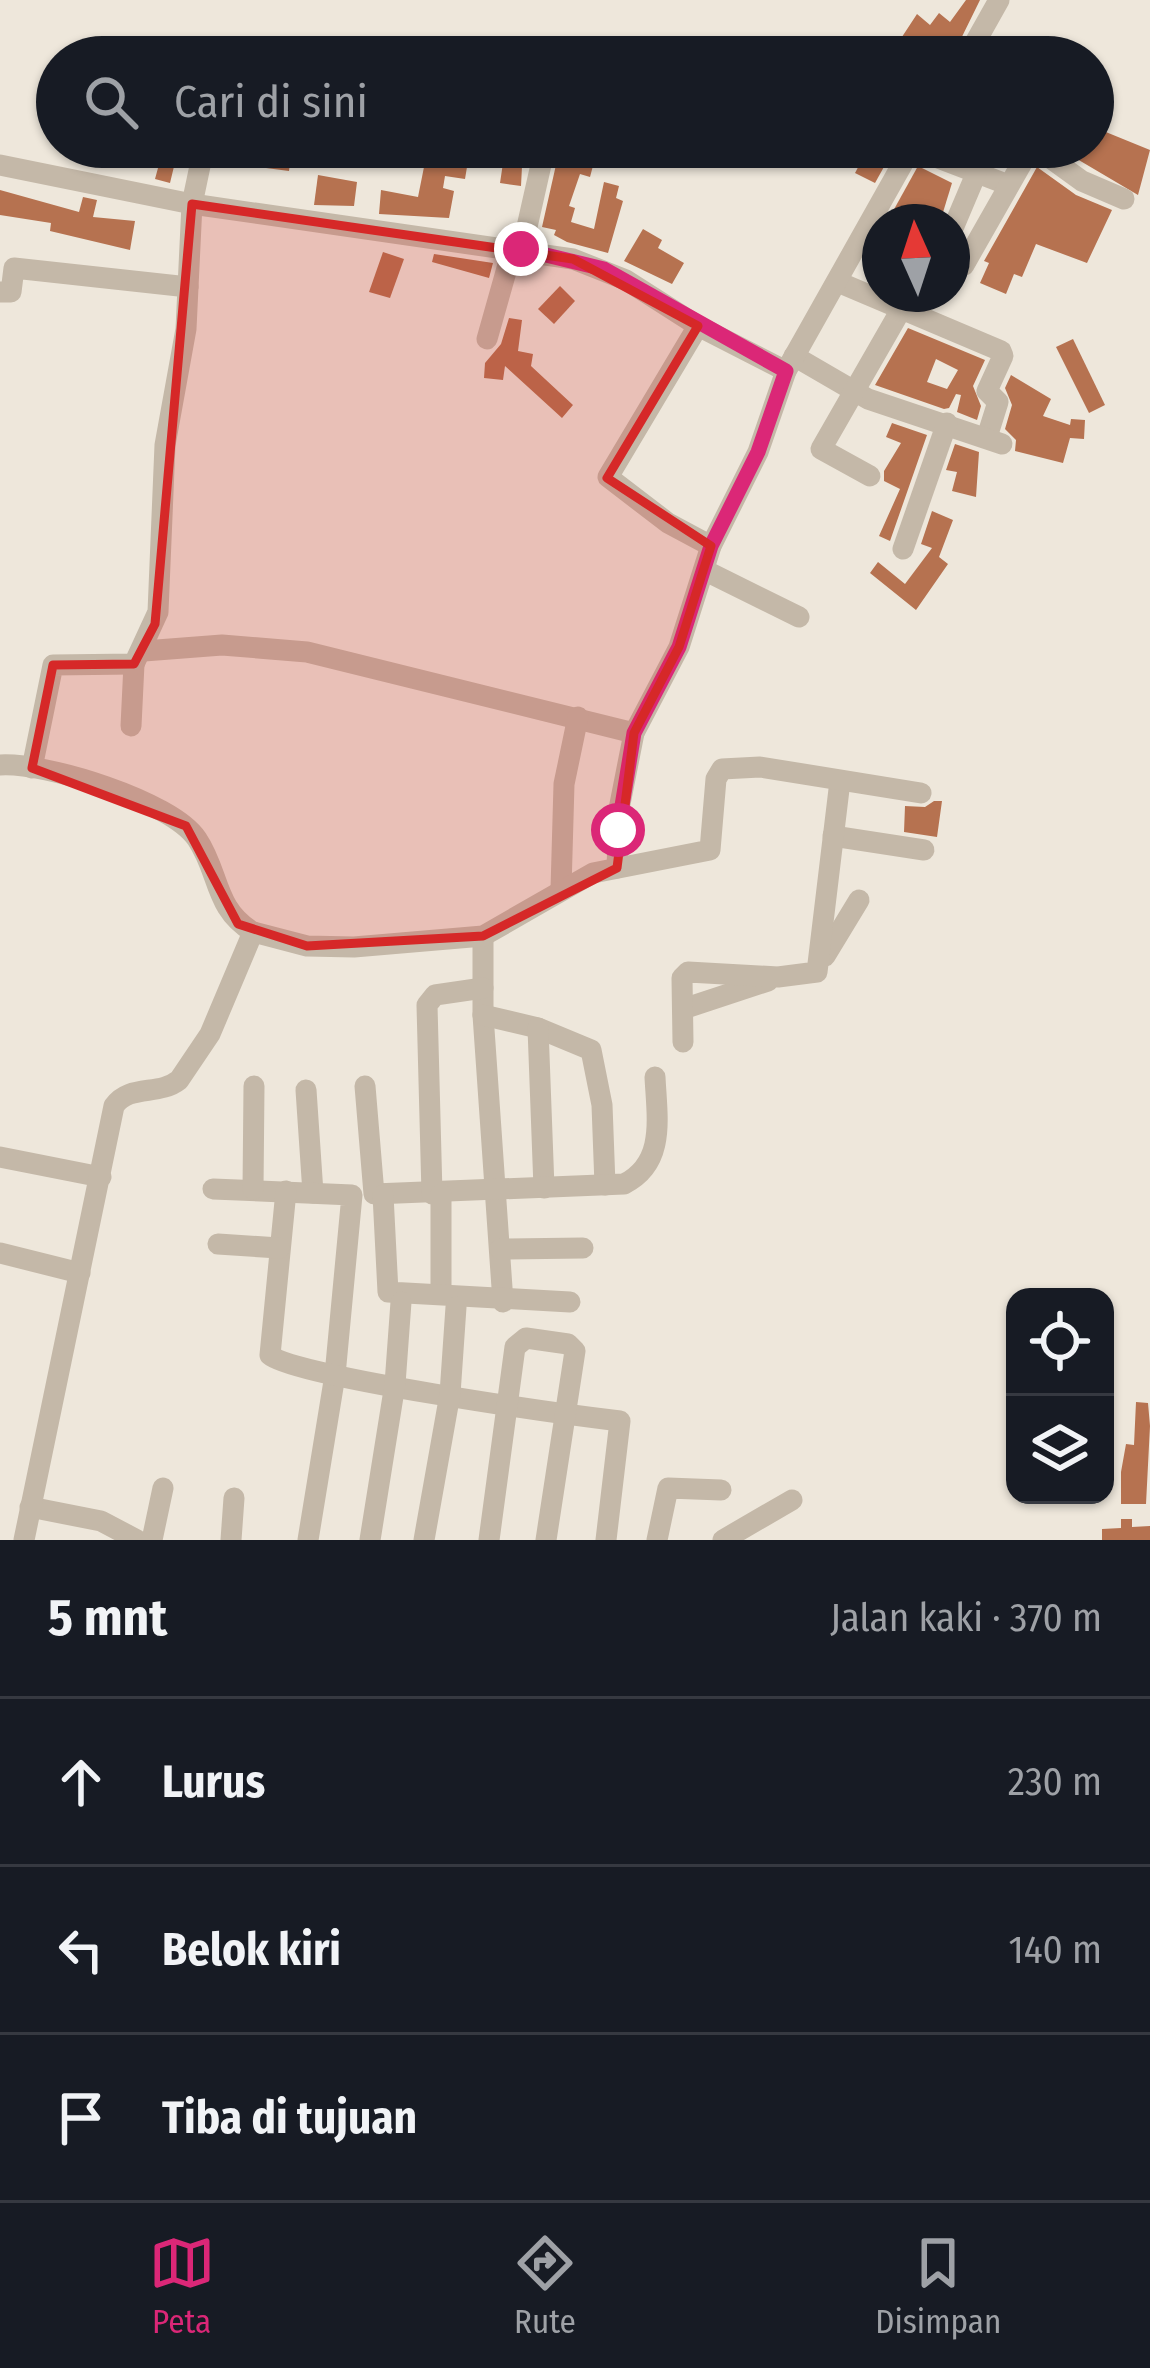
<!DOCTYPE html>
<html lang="id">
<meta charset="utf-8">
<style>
:root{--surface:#171b24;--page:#20242c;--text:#f1f3f6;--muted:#9ea1a6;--line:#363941;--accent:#db2777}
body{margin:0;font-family:"Fira Sans Condensed",sans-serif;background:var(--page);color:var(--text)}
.controls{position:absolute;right:36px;bottom:36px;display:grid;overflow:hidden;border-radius:24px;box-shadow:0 3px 9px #0004}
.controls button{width:108px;height:108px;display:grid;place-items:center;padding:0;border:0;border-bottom:3px solid var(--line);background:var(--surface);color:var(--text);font:60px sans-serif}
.compass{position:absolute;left:862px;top:204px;width:108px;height:108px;border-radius:50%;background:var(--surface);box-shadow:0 3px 9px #0004;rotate:357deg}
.stop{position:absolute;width:36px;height:36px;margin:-27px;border:9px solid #db2777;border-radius:50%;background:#fff}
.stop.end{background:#db2777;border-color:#fff;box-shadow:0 3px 12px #0008}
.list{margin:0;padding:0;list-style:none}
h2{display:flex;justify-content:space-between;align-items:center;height:156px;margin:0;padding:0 48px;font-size:51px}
h2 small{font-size:39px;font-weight:400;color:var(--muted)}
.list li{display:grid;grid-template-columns:78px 1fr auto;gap:36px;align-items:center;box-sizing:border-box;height:168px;padding:0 48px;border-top:3px solid var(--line)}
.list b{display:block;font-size:45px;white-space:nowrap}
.list em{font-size:39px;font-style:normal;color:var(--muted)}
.icon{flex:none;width:66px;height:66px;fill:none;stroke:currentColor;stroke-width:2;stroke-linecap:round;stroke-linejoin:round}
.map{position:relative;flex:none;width:1150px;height:1540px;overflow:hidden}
.search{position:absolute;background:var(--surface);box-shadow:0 3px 9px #0004;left:36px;right:36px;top:36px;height:132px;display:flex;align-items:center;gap:30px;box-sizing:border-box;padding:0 42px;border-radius:66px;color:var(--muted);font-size:45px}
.sheet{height:660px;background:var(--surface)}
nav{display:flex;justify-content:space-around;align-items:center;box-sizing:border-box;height:168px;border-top:3px solid var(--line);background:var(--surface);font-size:33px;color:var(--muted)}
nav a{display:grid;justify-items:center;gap:6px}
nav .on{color:var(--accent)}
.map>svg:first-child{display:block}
</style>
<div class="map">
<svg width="1150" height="1540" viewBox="0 0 1150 1540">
<rect width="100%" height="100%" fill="#eee7db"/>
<g fill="#b67250" fill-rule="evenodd">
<path d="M966 0H980L952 57H915L898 43 917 14 930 25 939 13 950 22Z"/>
<path d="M1096 128 1150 150 1138 195 1077 159 1082 150 1093 147Z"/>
<path d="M127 147 177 154 170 183 155 179 158 168 124 160Z"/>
<path d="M269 147H292L289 171 266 168Z"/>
<path d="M440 147H458L454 164 467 167 465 179 445 176 443 188 454 191 449 218 379 214 381 190 418 197 426 157 438 159Z"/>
<path d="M480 147H523L521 186 500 183 503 163 479 161Z"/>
<path d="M560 147H598L590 177 580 174 569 206 575 208 571 222 594 229 604 182 619 186 616 198 623 201 608 253 567 242 554 235 556 230 542 227Z"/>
<path d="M869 147H895L875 183 855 173Z"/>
<path d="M918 166 952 183 940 222H887Z"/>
<path d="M1037 167 1076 195 1112 210 1087 263 1036 244 1022 277 1014 274 1006 294 980 283 989 263 984 261Z"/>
<path d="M318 175 357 182 354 206 314 205Z"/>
<path d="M0 190 79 212 83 197 97 200 93 217 135 221 130 250 50 231 51 223 0 215Z"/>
<path d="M643 229 662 240 658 248 684 263 672 284 624 261Z"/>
<path d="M383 252 404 259 390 298 369 292Z"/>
<path d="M434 254 493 263 489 278 432 262Z"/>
<path d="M560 286 575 301 554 324 538 309Z"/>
<path d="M509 318 522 320 518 351 533 354 531 366 573 405 562 418 505 366 503 380 484 378 485 363 501 344Z"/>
<path d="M908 328 985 360 973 386 981 406 977 420 957 412 961 395 956 394 949 408 944 409 875 385ZM936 359 958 370 947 389 927 382Z"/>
<path d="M1073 339 1105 405 1089 413 1056 347Z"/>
<path d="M1011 375 1051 399 1043 416 1070 425 1071 419 1085 420 1084 439 1070 438 1063 463 1015 451 1016 440 1005 429 1012 405 1005 388Z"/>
<path d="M892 423 927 435 890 541 879 536 900 489 884 481V471L901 443 886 437Z"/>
<path d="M955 444 979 452 976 497 952 491 957 472 946 470Z"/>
<path d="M932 511 953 520 939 557 948 564 916 610 870 573 878 562 905 584 932 548 921 544Z"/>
<path d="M934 801H942L937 837 904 832 905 806 925 807Z"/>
<path d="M1136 1402 1148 1403 1150 1426 1146 1504H1121V1472L1126 1444 1134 1445Z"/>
<path d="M1121 1519H1132V1527L1150 1526V1540H1102V1529L1121 1528Z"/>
</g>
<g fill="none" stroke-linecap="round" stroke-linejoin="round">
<g stroke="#c4b8a8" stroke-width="21">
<path d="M967 57 999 0"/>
<path d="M1035 147 1082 181 1124 199"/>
<path d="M912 148 1006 184"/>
<path d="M0 165 192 204 573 259 626 280 698 326 786 371"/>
<path d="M954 226 976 174"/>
<path d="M522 249 545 147"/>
<path d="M952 265H964L1031 147"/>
<path d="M838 282 1001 351 1003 356 987 391 998 402 987 437"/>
<path d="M0 292H11L14 268 188 287"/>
<path d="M698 326 608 477 668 523 711 546"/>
<path d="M487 339 513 247"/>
<path d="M794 356 868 399 1002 444"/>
<path d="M870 476 821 449 910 294"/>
<path d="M903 549 947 423"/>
<path d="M704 570 799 617"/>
<path d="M144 651 222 645 307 652 634 733"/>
<path d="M131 726 134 664"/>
<path d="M0 765C45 762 172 801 197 839 220 873 214 909 253 932"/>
<path d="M32 768 53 665 134 664 158 612 165 445 186 329 192 204 204 147"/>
<path d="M833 836 924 850"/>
<path d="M617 868 619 809 634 733 679 647 711 546 758 452 786 371 912 147"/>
<path d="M561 889 564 784 578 717"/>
<path d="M483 936V1015L503 1302"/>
<path d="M825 956 859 900"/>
<path d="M683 1009 768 981"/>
<path d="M483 1015 538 1028 591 1050 602 1105 605 1185"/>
<path d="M538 1028 544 1188"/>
<path d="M683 1042 682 978 688 972 778 977 817 972 840 781"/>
<path d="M365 1086 374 1194 624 1184C666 1163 657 1118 655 1077"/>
<path d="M306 1090 313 1193"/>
<path d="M0 1157 101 1177"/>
<path d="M213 1189 352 1195 335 1375 308 1540"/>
<path d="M253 1189 254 1086"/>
<path d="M286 1191 270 1355C294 1377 569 1415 620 1421L606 1540"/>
<path d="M432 1194 427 1005 435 995 483 988"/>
<path d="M441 1194V1294"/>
<path d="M383 1195 388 1292 570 1302"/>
<path d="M218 1244 279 1248"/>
<path d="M500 1249 583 1248"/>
<path d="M0 1253 80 1273"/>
<path d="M30 1507 101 1521 137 1540"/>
<path d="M24 1540 114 1106C129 1084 159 1096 179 1080L210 1034 253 932 307 946 354 947 483 936 593 873 710 850 716 779 722 769 760 767 921 793"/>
<path d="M152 1540 163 1488"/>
<path d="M231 1540 234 1498"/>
<path d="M370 1540 395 1384 401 1302"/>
<path d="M424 1540 450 1394 456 1307"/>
<path d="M489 1540 515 1347 526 1338 568 1344 575 1351 546 1540"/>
<path d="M657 1540 668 1488 721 1490"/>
<path d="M723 1540 792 1500"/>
</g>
</g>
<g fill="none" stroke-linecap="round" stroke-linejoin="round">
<path stroke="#db2777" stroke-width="15" d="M521 249 604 269 786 371 758 452 711 546 679 647 634 733 618 830"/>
</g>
<path fill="#d62828" fill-opacity="0.2" stroke="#d62828" stroke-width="9" stroke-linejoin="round" d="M192 204 573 259 698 326 607 478 711 546 679 647 634 733 617 868 483 936 307 946 238 924 186 826 32 768 53 665 134 664 155 624Z"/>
</svg>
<div class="controls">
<button><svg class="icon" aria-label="locate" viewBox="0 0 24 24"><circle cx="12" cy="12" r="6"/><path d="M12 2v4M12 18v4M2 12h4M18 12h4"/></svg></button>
<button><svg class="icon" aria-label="layers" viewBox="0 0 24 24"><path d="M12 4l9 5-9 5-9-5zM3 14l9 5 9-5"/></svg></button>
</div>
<svg class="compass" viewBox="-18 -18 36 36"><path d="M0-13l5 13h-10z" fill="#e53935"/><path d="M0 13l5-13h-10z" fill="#9ea1a6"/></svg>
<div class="stop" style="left:618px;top:830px"></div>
<div class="stop end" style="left:521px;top:249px"></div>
<div class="search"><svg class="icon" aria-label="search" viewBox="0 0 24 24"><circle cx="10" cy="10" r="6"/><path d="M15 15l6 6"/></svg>Cari di sini</div>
</div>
<section class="sheet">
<h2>5 mnt<small>Jalan kaki · 370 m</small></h2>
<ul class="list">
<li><svg class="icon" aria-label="ahead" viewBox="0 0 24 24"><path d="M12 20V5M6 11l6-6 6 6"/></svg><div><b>Lurus</b></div><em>230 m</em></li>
<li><svg class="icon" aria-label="left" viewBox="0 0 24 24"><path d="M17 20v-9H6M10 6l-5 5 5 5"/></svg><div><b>Belok kiri</b></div><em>140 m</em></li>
<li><svg class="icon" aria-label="arrive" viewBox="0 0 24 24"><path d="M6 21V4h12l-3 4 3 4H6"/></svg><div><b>Tiba di tujuan</b></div></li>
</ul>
</section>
<nav>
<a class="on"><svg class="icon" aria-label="map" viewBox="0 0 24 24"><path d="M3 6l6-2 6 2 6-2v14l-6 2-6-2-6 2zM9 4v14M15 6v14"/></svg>Peta</a>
<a><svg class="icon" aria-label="directions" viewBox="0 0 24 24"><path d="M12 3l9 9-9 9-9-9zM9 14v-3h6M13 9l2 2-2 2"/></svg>Rute</a>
<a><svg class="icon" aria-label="saved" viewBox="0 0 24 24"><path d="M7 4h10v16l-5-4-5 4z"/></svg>Disimpan</a>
</nav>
